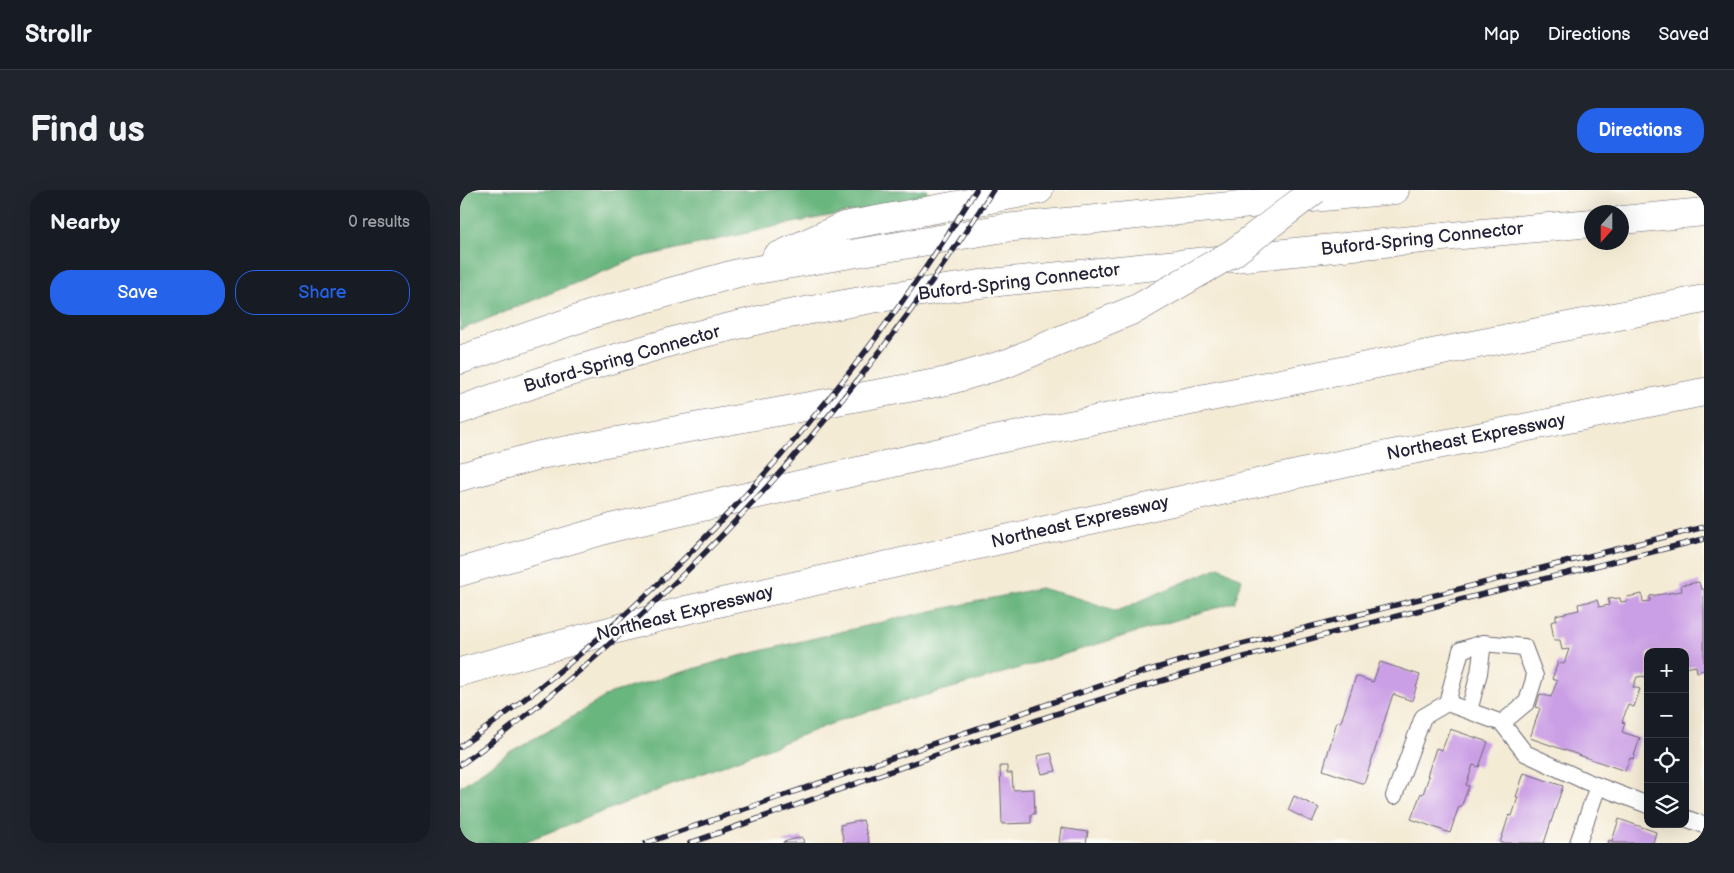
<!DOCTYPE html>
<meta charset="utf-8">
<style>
:root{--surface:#171b24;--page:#20242c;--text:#f1f3f6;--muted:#9ea1a6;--line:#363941;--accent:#2563eb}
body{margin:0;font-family:"Balsamiq Sans",sans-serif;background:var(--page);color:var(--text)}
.controls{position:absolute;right:15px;bottom:15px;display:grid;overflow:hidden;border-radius:10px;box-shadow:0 5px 20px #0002}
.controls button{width:45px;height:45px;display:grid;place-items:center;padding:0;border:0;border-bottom:1px solid var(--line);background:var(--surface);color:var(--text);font:25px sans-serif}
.compass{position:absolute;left:1124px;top:15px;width:45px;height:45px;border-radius:50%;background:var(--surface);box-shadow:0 5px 20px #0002;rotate:201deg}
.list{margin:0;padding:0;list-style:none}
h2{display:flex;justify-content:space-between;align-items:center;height:65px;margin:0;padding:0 20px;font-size:21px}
h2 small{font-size:16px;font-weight:400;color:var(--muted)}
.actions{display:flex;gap:10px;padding:15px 20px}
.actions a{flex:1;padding:11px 0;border:1px solid var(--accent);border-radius:20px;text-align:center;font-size:18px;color:var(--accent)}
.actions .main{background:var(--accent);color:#fff}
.icon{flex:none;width:28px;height:28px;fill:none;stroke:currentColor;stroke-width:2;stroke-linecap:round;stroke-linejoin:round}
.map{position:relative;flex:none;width:1244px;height:653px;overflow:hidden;border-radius:20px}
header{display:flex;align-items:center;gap:30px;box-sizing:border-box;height:70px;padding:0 25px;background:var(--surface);border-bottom:1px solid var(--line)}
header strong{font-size:24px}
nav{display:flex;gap:28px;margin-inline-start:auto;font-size:18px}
.intro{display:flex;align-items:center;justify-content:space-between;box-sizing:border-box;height:120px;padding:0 30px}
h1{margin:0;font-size:35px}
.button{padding:12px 22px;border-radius:20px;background:var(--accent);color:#fff;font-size:18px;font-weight:700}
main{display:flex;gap:30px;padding:0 30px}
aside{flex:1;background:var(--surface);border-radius:20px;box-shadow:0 5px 20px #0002}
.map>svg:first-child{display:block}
</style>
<header>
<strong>Strollr</strong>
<nav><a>Map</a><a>Directions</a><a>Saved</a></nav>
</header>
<div class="intro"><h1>Find us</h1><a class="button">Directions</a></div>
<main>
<aside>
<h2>Nearby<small>0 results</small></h2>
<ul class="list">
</ul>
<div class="actions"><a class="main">Save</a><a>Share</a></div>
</aside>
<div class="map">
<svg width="1244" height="653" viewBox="0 0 1244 653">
<rect width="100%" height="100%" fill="#fdfcf7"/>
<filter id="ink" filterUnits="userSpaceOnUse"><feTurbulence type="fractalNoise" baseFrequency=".02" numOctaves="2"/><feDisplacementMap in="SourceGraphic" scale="10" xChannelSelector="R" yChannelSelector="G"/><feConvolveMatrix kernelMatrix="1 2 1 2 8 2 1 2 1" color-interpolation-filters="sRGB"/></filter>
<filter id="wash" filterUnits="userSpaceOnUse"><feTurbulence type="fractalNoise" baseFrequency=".0096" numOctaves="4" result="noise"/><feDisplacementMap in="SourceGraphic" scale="20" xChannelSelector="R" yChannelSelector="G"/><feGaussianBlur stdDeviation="1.12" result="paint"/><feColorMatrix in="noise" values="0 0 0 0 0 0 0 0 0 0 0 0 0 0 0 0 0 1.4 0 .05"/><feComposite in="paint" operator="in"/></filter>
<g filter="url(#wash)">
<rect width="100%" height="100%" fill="#f4ebd5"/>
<g fill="#6ab67f" stroke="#466c5d">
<path d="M0 0H467V7L322 35 177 68 0 140Z"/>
<path d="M759 377 782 389 775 412 527 488 389 527 61 653H0V597L49 562 99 535 151 503 267 469 439 428 580 398 615 407 657 421Z"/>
</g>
<g id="blocks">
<g fill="#cb9fe5">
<path d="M1239 392 1241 399H1244V480L1237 482 1236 476 1225 478V462H1188V489H1186L1184 486 1177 487 1173 497 1180 499 1174 517 1168 515 1162 532 1165 533 1162 542 1180 548 1173 569 1170 568 1165 581 1070 548 1080 518 1076 517 1080 504 1091 507 1097 491 1092 489 1098 472 1104 474 1109 459 1102 460 1100 450H1094L1091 432 1096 430V425L1119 420 1118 414 1137 410 1139 417 1149 415 1148 409 1160 408 1161 412 1168 411 1167 407 1182 404 1183 412 1190 411V406L1222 401 1221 395Z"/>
<path d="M920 472 960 485 952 511 933 504 904 594 863 580 877 531 881 532 896 486 913 492Z"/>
<path d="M990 539 1028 552 1019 577 1013 575 1006 595 1009 596 1001 617 999 616 990 643 951 629 961 603 963 604 969 586H967L976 558 982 560Z"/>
<path d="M591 563 596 581 582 584 577 566Z"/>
<path d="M540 576H547V583H552L553 600 574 599 575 624H571V633L542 634Z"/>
<path d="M1064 583 1103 596 1084 653H1040L1049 625 1052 626 1058 607H1056Z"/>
<path d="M834 606 859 618 852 632 828 620Z"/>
<path d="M1159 629 1196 642 1193 653H1148L1149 650 1152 651Z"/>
<path d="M403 630 409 653H384L380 635Z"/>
<path d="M601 638 628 642 626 653H599Z"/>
<path d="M342 647 344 653H323V652Z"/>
</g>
</g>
</g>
<g filter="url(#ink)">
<use href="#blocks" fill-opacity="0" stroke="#6c6871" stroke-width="1"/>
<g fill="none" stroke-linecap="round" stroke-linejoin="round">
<g stroke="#6c6871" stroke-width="18">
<g id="street">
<path d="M1023 453 1064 457 1075 486 1067 512 1042 533"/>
<path d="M1009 521 1019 483 1023 453 1001 460 987 513 1042 533 1065 563 1125 591 1188 615"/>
<path d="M934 606 963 527 987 513"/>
<path d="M1225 628 1244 635"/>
<path d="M1118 653 1138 596"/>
</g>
</g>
<g stroke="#6c6871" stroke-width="29">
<g id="highway">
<path d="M1162 30 1244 22"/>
<path d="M316 67 384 36 579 0"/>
<path d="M0 170 138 122 278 83 544 38 935 0"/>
<path d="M0 220 96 186 224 148 307 128 412 109 520 94 1012 44 1132 33"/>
<path d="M0 287 80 265 487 191 548 173 598 151"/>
<path d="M0 382 155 337 524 252 1244 109"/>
<path d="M0 482 226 420 887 273 1244 202"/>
</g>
</g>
<use href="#street" stroke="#fff" stroke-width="16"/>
<use href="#highway" stroke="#fff" stroke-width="28"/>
<g stroke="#22223b" stroke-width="5.5">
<g id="rail">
<path d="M0 557C207 411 383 216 516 0"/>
<path d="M0 575C58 534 113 488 165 440 308 309 429 163 533 0"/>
<path d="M186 653 666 487 758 460 1244 337"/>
<path d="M230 653C392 596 553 534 718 486 892 435 1068 393 1244 349"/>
</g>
</g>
<use href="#rail" stroke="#fdfcf7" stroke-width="4" stroke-dasharray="11" stroke-linecap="butt"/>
<g stroke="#6c6871" stroke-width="29" stroke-linecap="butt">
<path id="highway-bridge" d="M598 151 678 118 773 63 855 0"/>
</g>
<use href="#highway-bridge" stroke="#fff" stroke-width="28"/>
</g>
</g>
<g text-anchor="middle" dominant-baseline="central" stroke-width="4.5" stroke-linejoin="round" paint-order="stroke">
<g font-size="18" fill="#22223b" stroke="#fdfcf7">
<text transform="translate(962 49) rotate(-6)">Buford-Spring Connector</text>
<text transform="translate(559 92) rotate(-7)">Buford-Spring Connector</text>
<text transform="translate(162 169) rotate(-16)">Buford-Spring Connector</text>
<text transform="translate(1016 247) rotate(-11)">Northeast Expressway</text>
<text transform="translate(620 332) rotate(-13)">Northeast Expressway</text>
<text transform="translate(225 423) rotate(-14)">Northeast Expressway</text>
</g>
</g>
</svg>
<div class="controls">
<button>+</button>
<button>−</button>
<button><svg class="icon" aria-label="locate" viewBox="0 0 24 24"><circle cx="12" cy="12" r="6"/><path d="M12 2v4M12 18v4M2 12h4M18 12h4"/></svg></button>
<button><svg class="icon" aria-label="layers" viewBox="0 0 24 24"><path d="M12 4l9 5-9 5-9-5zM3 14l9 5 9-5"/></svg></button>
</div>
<svg class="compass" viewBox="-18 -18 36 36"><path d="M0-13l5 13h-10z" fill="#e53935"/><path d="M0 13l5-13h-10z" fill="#9ea1a6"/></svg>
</div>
</main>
